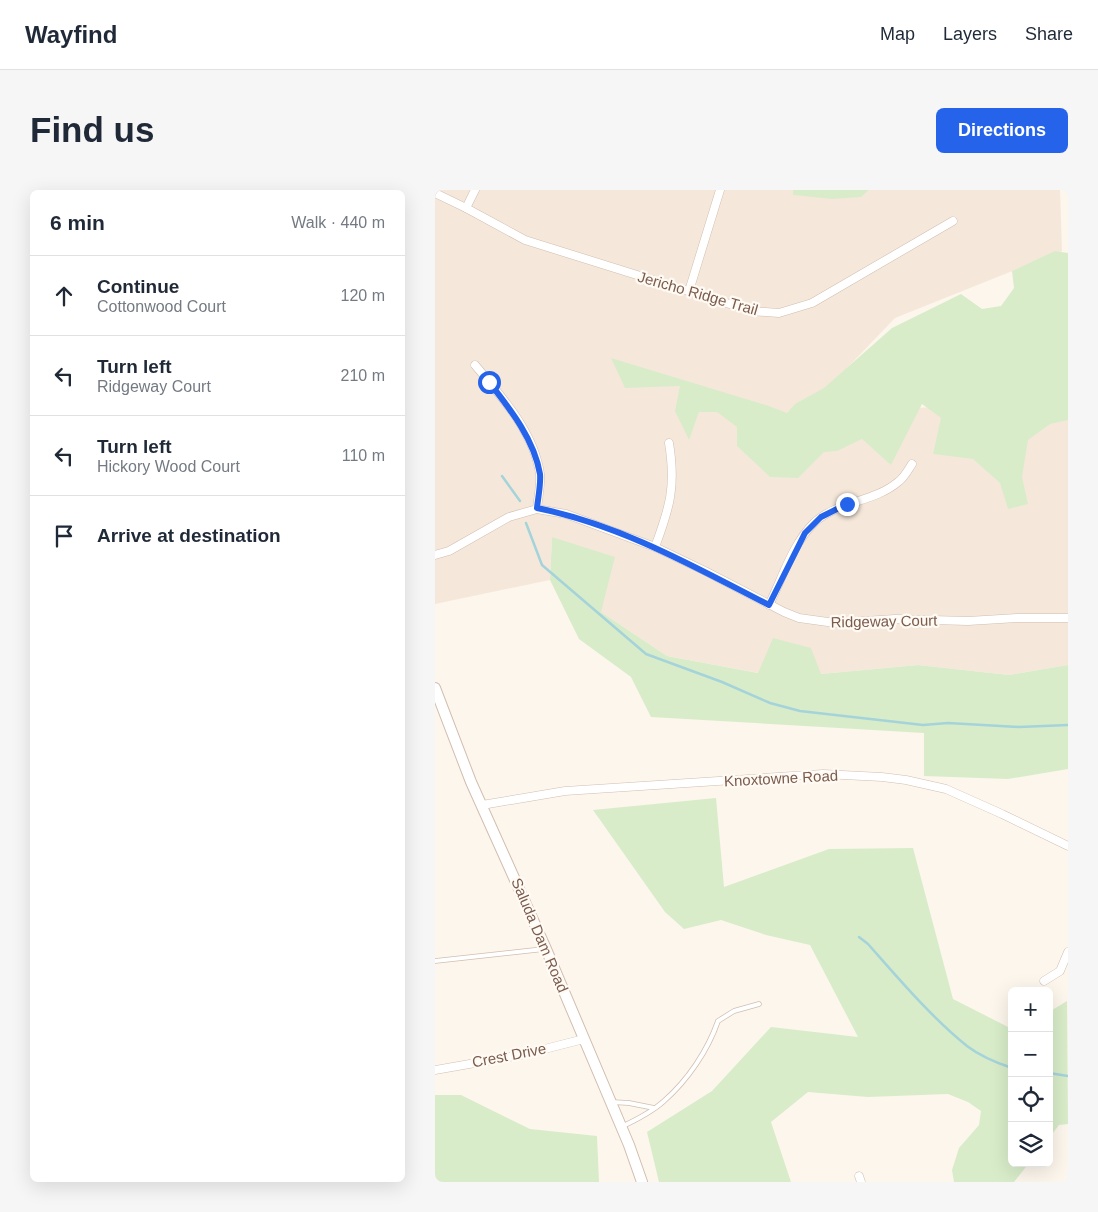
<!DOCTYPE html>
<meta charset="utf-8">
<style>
:root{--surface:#fff;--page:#f6f6f7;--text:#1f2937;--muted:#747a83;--line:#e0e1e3;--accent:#2563eb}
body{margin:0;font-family:Arial,sans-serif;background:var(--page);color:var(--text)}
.controls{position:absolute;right:15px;bottom:15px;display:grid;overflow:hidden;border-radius:8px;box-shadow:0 5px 20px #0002}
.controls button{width:45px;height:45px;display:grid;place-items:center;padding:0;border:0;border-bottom:1px solid var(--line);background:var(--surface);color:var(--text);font:25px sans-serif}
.stop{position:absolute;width:15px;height:15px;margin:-11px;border:4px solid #2563eb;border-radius:50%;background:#fff}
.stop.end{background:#2563eb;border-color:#fff;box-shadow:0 1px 5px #0008}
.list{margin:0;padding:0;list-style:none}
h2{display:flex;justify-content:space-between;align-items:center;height:65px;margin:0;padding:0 20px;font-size:21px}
h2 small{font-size:16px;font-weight:400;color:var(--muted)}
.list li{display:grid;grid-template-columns:32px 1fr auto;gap:15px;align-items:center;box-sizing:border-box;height:80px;padding:0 20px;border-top:1px solid var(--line)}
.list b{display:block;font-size:19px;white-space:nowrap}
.list p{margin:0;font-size:16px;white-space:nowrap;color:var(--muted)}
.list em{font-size:16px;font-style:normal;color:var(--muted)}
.icon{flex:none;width:28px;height:28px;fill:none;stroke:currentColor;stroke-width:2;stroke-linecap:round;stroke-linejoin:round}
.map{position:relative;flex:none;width:633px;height:992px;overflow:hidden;border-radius:8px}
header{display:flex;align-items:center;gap:30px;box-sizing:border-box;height:70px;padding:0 25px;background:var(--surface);border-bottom:1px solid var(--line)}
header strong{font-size:24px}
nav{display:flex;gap:28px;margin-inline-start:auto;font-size:18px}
.intro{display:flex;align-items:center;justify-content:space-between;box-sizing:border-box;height:120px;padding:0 30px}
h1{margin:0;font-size:35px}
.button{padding:12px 22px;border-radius:8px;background:var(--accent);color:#fff;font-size:18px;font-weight:700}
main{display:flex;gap:30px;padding:0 30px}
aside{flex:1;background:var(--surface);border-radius:8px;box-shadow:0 5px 20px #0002}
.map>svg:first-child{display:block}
</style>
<header>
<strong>Wayfind</strong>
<nav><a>Map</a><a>Layers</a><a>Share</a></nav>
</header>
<div class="intro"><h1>Find us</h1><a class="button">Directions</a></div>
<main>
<aside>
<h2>6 min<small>Walk · 440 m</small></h2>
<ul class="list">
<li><svg class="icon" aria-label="ahead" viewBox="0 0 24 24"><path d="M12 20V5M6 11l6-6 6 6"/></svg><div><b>Continue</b><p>Cottonwood Court</p></div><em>120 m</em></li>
<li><svg class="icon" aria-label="left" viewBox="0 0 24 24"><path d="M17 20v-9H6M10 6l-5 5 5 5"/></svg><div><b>Turn left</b><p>Ridgeway Court</p></div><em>210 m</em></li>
<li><svg class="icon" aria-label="left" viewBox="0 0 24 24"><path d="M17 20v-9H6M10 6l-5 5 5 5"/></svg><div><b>Turn left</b><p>Hickory Wood Court</p></div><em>110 m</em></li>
<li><svg class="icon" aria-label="arrive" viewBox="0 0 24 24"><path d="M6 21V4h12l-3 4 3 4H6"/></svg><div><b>Arrive at destination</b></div></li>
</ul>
</aside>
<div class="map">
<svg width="633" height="992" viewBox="0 0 633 992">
<rect width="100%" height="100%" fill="#fdf6ec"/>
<path fill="#f5e8da" d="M0 0H358V5L425 7 434 0H625L627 61 460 128 369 223 633 211V475L574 485 483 475 386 484 324 483 232 466 166 422 117 347 115 390 0 414Z"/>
<g fill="#d8ecc9">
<path d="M358 0H434L426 7 397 9 358 5Z"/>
<path d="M620 61 633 63V230L615 234 593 250 587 287 593 314 573 319 565 293 538 269 498 264 506 228 487 214 456 275 427 249 402 261 389 262 363 288 335 287 302 256V237L282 222H264L254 250 240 221 245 196 190 198 176 168 331 215 352 223 360 214 389 198 457 138 526 104 547 119 566 116 579 98 577 81Z"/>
<path d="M117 347 180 367 166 422 232 466 323 483 338 448 376 458 386 484 483 475 574 485 633 475V579L573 589 489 586V543L216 527 196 487 144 449 115 390Z"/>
<path d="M281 608 289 697 394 659 478 658 518 809 577 839V973H594L579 992H519L517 980 524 958 544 935 546 921 533 912 513 904 433 907 373 902 336 932 356 992H224L212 942 277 901 336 837 423 847 375 755 331 745 286 730 249 739 230 722 158 620Z"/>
<path d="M632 811 633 934 624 935 614 948V822Z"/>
<path d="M0 905H26L95 939 162 946 164 992H0Z"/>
</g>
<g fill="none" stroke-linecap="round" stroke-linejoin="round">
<g stroke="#a5d3da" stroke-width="2.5">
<path d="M67 286 85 311"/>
<path d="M91 333 107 375 211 464 287 492 335 513 365 521 488 535 513 533 584 537 633 535"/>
<path d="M424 747 433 754C463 788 496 827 532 856 545 866 562 873 577 878"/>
<path d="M614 883 633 886"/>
</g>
<g stroke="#d1beb0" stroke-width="5.5">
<g id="service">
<path d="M0 771 109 759"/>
<path d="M176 912 194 913 219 918"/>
<path d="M186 937C201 930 217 922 229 911 253 890 273 860 283 831L299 821 324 814"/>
</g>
</g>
<g stroke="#d1beb0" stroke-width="9">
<g id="minor">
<path d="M0 3 31 18 90 50 317 121 344 123 377 113 518 31"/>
<path d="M31 18 40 0"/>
<path d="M254 101 285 0"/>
<path d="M40 175C66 206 99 242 105 284 106 295 103 308 102 319"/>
<path d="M220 357C235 317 241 296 234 253"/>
<path d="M0 365 14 361 74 327 102 319 131 324 220 357 270 381 349 422 364 428 400 433 460 429 533 431 582 428H633"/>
<path d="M334 415C347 389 357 355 378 334 401 311 438 313 463 292 469 288 473 280 477 274"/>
<path d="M47 615 130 601 388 584 447 587 471 590 511 599 567 624 633 656"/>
<path d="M609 791 625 781 633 762"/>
<path d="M0 880 86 865 149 849"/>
<path d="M424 986 426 992"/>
</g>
</g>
<g stroke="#d1beb0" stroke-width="12">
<path id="tertiary" d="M0 498 36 592 111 759 194 955 207 992"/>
</g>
<use href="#service" stroke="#fff" stroke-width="4"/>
<use href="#minor" stroke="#fff" stroke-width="8"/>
<use href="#tertiary" stroke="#fff" stroke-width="10"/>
</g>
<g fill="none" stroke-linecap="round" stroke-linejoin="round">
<path stroke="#2563eb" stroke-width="6" d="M54 192C75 219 99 249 105 284 106 294 103 308 102 318 186 335 260 377 334 415L370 343 386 327 412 314"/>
</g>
<g text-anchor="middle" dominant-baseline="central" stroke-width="4.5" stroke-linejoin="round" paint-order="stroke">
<g font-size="15" fill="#7a5c4d" stroke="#fffaf3">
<text transform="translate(263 103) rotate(16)">Jericho Ridge Trail</text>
<text transform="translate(449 431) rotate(-1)">Ridgeway Court</text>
<text transform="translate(346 588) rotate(-3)">Knoxtowne Road</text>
<text transform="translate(105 745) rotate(67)">Saluda Dam Road</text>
<text transform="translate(74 865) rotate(-11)">Crest Drive</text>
</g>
</g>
</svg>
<div class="controls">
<button>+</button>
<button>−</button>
<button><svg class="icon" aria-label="locate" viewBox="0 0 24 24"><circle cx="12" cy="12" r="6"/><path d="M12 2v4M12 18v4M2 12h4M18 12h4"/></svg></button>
<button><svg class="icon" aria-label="layers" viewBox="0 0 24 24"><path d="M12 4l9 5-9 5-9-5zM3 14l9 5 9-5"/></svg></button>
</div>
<div class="stop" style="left:54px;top:192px"></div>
<div class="stop end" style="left:412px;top:314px"></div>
</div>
</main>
